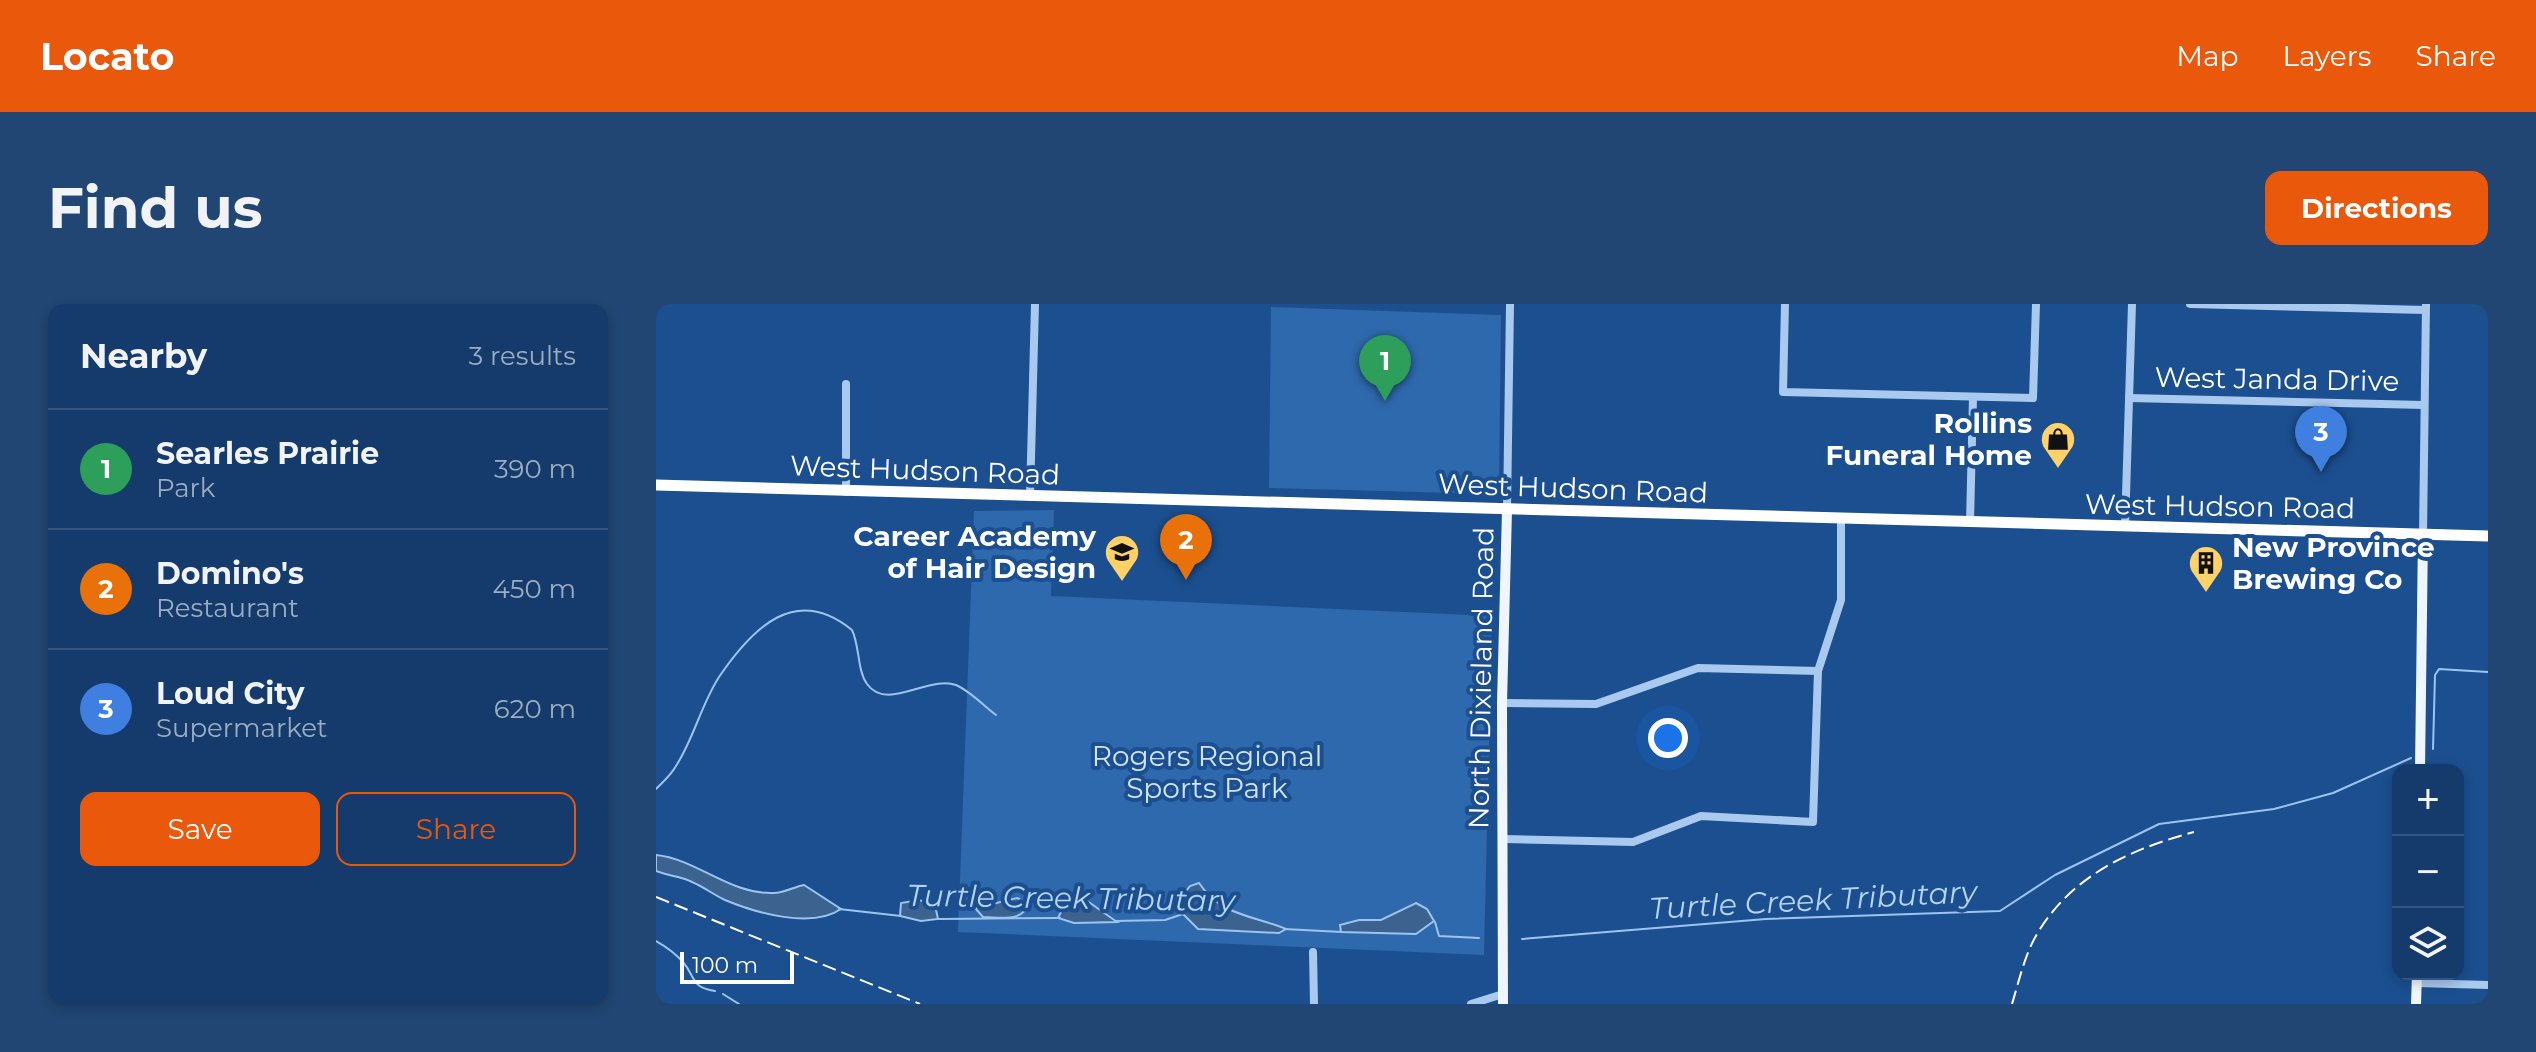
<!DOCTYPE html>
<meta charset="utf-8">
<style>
:root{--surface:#143b6b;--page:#214673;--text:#f1f3f6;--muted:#9dadc1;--line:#33557e;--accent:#ea580c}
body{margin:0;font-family:Montserrat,sans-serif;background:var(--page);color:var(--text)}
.controls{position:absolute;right:24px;bottom:24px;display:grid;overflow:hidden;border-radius:16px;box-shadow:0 4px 12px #0003}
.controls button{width:72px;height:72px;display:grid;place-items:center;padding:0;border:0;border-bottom:2px solid var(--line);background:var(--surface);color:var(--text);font:40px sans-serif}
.scale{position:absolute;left:24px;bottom:20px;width:114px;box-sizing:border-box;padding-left:8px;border:4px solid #fff;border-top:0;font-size:22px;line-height:28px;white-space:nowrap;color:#fff;-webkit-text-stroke:6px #1b4f8f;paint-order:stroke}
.you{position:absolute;left:1012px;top:434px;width:28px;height:28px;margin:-20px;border:6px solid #fff;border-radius:50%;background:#1a73e8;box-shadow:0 0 0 12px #1a73e833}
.badge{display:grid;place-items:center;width:52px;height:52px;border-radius:50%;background:var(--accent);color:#fff;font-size:26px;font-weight:700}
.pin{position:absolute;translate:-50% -66px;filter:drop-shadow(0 2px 4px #0008)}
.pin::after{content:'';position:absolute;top:42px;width:28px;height:24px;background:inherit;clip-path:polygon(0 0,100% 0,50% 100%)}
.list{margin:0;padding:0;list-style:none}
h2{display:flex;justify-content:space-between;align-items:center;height:104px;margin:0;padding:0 32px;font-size:34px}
h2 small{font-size:26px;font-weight:400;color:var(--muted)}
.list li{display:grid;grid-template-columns:52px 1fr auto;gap:24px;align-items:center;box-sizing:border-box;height:120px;padding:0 32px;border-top:2px solid var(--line)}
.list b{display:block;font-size:30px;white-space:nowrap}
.list p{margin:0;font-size:26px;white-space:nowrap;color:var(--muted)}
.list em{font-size:26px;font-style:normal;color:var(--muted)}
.actions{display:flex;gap:16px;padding:24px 32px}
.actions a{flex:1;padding:18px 0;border:2px solid var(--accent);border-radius:16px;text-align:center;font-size:28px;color:var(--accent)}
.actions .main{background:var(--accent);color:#fff}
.icon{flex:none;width:44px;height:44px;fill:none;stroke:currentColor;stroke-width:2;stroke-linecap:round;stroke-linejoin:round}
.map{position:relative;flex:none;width:1832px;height:700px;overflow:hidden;border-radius:16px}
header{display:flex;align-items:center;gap:48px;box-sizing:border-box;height:112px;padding:0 40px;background:var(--accent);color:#fff}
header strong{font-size:38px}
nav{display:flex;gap:44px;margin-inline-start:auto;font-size:28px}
.intro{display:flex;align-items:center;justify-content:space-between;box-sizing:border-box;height:192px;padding:0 48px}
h1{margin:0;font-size:56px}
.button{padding:20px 36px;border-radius:16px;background:var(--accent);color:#fff;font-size:28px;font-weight:700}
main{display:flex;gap:48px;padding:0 48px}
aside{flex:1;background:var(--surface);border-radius:16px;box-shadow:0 4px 12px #0003}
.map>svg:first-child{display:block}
</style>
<header>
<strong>Locato</strong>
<nav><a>Map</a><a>Layers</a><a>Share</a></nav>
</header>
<div class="intro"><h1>Find us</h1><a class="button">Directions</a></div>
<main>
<aside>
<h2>Nearby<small>3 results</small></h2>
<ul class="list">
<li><span class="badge" style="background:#2e9e5b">1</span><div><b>Searles Prairie</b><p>Park</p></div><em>390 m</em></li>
<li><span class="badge" style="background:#e8710a">2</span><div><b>Domino's</b><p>Restaurant</p></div><em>450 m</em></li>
<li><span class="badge" style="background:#3f7fe0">3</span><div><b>Loud City</b><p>Supermarket</p></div><em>620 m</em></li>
</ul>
<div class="actions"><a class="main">Save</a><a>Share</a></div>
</aside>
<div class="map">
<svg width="1832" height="700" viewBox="0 0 1832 700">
<rect width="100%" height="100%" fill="#1b4f8f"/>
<g fill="#2e69ad">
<path d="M615 3 845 11 843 183 837 190 613 184Z"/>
<path d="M398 206 395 292 836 312 828 651 302 628 318 207Z"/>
</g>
<g fill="#3c6290" stroke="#9cc4f0" stroke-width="2">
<path d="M0 551C41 555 74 591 118 589 127 589 138 583 148 581L185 605C156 625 100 609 69 596 58 591 48 583 36 578 25 572 12 572 0 567Z"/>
<path d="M543 579C565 612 596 611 630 625L623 629 542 625 526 609 525 593 534 582Z"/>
<path d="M420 589 461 618 418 619 402 614 410 598Z"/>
<path d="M361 594 372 599C368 619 343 613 327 613L319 604Z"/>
<path d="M263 596 279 601 282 615 265 617 244 612 245 599Z"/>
<path d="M760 599 771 605 778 617 760 630 685 628 684 621 703 616H725Z"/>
</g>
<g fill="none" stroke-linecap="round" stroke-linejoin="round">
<g stroke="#9cc4f0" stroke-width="2">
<path d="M1777 445 1779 371 1783 365 1832 368"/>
<path d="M0 485C7 478 15 471 20 462 38 434 45 401 63 373 97 323 140 280 196 326 204 343 201 366 211 380 231 408 272 371 300 381 314 387 328 402 340 411"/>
<path d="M183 605 245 612"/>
<path d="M283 615 404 614"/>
<path d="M459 617 509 616 527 610"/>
<path d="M779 618 783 632 823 634"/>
<path d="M628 625 686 628"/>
<path d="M866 635 1110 615 1344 607 1399 571 1503 520 1618 505 1677 489 1755 454"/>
<path d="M0 637C9 642 20 650 27 658 40 673 34 683 59 687"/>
<path d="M67 690 83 700"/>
</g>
<g stroke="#a9c9ee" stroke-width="8">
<path d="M1129 0 1127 88 1377 94 1380 0"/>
<path d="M1534 0 1769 6"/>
<path d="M190 80V188"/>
<path d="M1473 94 1768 101"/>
<path d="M374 193 379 0"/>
<path d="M851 206 854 0"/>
<path d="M1314 219 1317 93"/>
<path d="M1469 223 1476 0"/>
<path d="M1767 230 1770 0"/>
<path d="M846 399 940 400 1042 364 1162 367"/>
<path d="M848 535 977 538 1045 512 1157 518 1162 367 1185 296V215"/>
<path d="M657 648 658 700"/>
<path d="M1761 679 1832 681"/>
<path d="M815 700 847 690"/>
</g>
<g stroke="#f0f6ff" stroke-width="10">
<path d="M1764 466 1767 230"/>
<path d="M847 700 846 399 851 206"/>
<path d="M1760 700 1761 670"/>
</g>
<path stroke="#fff" stroke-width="11" d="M0 181 1832 232"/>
<g stroke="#fff" stroke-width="2" stroke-dasharray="14 6" stroke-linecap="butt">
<path d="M0 593 264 700"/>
<path d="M1356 700C1363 677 1369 650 1381 630 1416 571 1475 545 1538 528"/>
</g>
</g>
<defs>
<g id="shop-pin" transform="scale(1.8)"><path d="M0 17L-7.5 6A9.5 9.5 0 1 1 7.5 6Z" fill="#ffd166" stroke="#1b4f8f"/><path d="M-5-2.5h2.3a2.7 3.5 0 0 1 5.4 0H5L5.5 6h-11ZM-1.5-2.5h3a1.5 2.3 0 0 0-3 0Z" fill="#111"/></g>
<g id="school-pin" transform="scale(1.8)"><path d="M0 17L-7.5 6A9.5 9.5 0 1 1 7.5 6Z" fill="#ffd166" stroke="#1b4f8f"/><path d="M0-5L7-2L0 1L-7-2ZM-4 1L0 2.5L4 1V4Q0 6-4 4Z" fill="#111"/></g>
<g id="building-pin" transform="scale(1.8)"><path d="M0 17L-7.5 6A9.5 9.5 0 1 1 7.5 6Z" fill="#ffd166" stroke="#1b4f8f"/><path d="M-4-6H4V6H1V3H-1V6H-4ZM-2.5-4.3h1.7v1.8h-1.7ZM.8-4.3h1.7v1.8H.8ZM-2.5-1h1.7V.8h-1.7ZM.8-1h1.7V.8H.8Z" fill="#111"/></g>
</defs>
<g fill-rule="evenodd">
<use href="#shop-pin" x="1402" y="135"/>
<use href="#school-pin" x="466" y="248"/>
<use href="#building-pin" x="1550" y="259"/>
</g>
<g text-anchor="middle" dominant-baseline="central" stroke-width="8" stroke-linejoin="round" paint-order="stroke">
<g font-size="28" fill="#fff" stroke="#1b4f8f">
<text transform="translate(1621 75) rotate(1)">West Janda Drive</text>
<text transform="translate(269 166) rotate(2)">West Hudson Road</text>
<text transform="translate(917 184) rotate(2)">West Hudson Road</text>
<text transform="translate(1564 202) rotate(1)">West Hudson Road</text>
<text transform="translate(825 374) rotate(-89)">North Dixieland Road</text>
</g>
<g font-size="28" font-weight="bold" fill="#fff" stroke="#1b4f8f" text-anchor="end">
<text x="1376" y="119">Rollins<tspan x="1376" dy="32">Funeral Home</tspan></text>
<text x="440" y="232">Career Academy<tspan x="440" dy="32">of Hair Design</tspan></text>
<text x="1576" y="243" text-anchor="start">New Province<tspan x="1576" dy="32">Brewing Co</tspan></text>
</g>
<g font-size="28" fill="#cfe3fa" stroke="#1b4f8f">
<text x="551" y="452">Rogers Regional<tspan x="551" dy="32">Sports Park</tspan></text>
</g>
<g font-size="30" font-style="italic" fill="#b5d3f5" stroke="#1b4f8f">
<text transform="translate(415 594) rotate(1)">Turtle Creek Tributary</text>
<text transform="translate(1157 596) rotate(-3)">Turtle Creek Tributary</text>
</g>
</g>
</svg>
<div class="controls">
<button>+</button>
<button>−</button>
<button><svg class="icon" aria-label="layers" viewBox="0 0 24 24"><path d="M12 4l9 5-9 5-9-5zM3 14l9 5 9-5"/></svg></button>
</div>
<div class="scale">100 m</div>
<div class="you"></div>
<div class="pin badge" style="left:729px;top:97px;background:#2e9e5b">1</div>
<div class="pin badge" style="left:530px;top:276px;background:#e8710a">2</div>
<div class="pin badge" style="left:1665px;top:168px;background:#3f7fe0">3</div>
</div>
</main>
